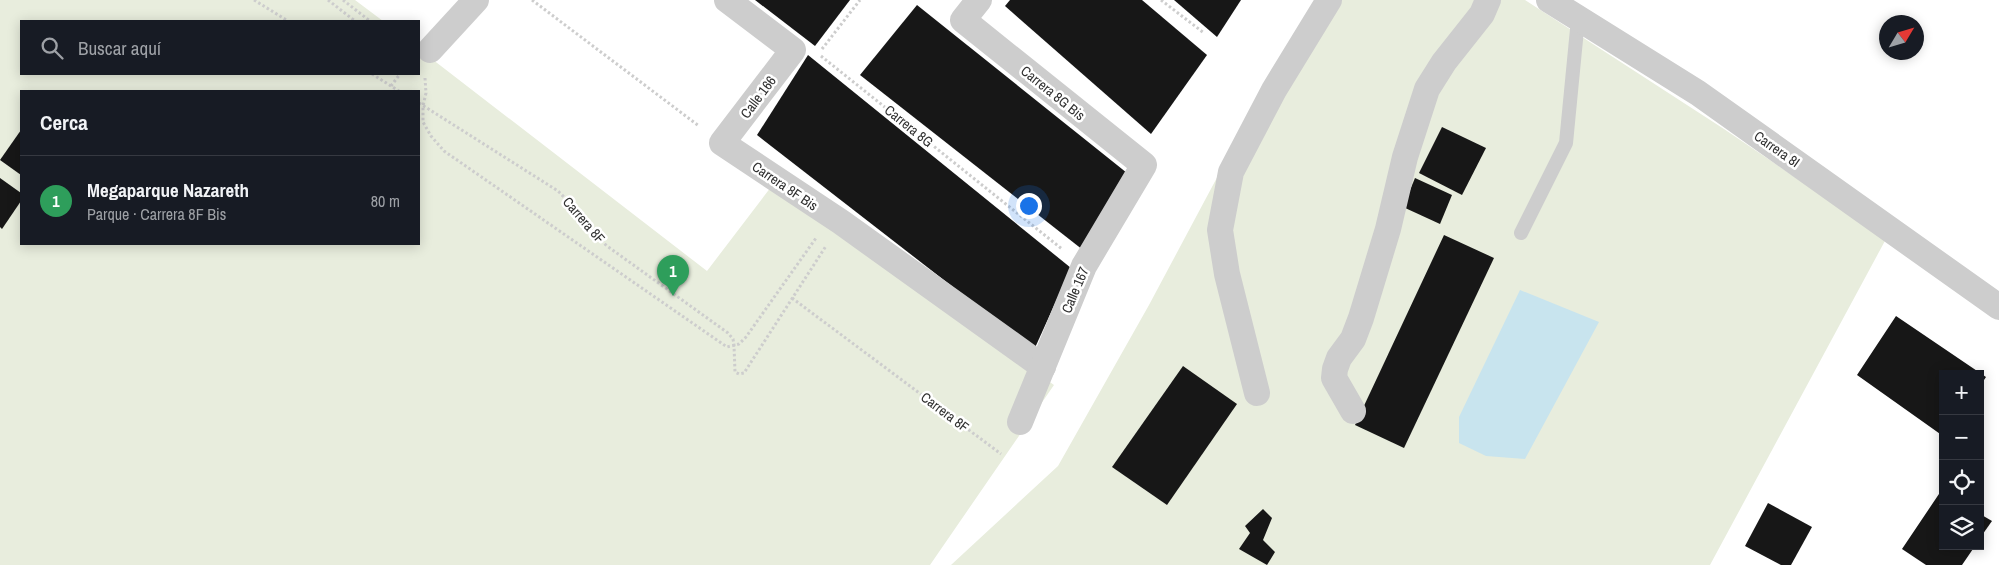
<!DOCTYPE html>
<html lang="es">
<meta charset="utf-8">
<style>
:root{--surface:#171b24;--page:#20242c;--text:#f1f3f6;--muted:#9ea1a6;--line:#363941;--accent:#ee2a53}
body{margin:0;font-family:"Archivo Narrow",sans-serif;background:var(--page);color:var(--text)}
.controls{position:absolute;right:15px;bottom:15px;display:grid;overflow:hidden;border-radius:0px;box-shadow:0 2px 12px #0003}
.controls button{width:45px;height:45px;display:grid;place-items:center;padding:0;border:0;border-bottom:1px solid var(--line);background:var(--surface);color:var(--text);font:25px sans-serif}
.compass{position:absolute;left:1879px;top:15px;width:45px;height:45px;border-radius:50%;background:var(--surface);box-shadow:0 2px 12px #0003;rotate:52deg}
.you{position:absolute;left:1028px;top:205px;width:18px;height:18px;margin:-12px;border:4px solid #fff;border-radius:50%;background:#1a73e8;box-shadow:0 0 0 8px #1a73e833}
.badge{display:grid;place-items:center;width:32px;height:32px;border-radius:50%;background:var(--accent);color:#fff;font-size:16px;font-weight:700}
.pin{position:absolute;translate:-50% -41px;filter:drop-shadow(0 1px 2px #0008)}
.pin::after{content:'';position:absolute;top:26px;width:18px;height:15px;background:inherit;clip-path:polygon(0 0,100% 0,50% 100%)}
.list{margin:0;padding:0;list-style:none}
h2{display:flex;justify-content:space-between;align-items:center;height:65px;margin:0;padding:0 20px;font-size:21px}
h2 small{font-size:16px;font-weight:400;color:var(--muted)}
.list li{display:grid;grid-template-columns:32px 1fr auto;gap:15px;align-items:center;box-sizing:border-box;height:90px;padding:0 20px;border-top:1px solid var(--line)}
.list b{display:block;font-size:19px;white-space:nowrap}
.list p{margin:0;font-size:16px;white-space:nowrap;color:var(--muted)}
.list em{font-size:16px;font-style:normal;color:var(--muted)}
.icon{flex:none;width:28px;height:28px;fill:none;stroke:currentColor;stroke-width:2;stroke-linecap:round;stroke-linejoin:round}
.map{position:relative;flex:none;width:1999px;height:565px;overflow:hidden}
.search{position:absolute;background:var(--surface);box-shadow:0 2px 12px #0003;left:20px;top:20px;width:400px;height:55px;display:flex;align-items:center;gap:12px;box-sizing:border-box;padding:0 18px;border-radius:0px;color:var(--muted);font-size:19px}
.panel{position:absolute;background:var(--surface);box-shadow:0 2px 12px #0003;left:20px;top:90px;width:400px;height:155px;border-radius:0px}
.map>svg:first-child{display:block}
</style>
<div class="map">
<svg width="1999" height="565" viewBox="0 0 1999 565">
<rect width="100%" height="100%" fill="#fff"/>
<g fill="#e8eddd" fill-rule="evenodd">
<path d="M0 0H355L383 21H21V74H419V49L707 271 771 187 1054 385 930 565H0ZM21 91H419V244H21Z"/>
<path d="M1318 0H1525L1724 129 1886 239 1710 565H951L1058 466 1149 305 1276 67Z"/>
</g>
<path fill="#c8e4ee" d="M1520 290 1599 322 1525 459 1486 456 1459 443V417Z"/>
<g fill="#171717">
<path d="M755 0H850L815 46Z"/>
<path d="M1010 0H1142L1207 55 1151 134 1005 6Z"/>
<path d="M1174 0H1241L1217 37Z"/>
<path d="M917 5 1127 173 1083 250 860 75Z"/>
<path d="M808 55 1071 268 1034 350 757 135Z"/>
<path d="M1442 127 1486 148 1462 195 1419 173Z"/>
<path d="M21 130V175L0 160Z"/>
<path d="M0 178 21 193V201L2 229 0 227Z"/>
<path d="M1415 178 1452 195 1440 224 1403 207Z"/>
<path d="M1444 235 1494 258 1404 448 1355 425Z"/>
<path d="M1896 316 1986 377 1980 386V374H1943V436L1857 375Z"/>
<path d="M1183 366 1237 404 1167 505 1112 467Z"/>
<path d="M1943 488V546H1975L1962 565H1926L1902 549Z"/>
<path d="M1768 503 1812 527 1791 565H1781L1745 546Z"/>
<path d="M1263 509 1272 518 1263 540 1275 552 1267 565 1239 549 1250 533 1245 526Z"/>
<path d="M1980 514 1992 521 1980 538Z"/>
</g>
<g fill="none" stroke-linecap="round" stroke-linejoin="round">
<g stroke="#cdcdcd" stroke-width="3" stroke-dasharray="2.5 2.5" stroke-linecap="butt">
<path d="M254 0 288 21"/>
<path d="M328 0 355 21"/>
<path d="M343 0 370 21"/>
<path d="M532 0 699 126"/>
<path d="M1161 0 1204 33"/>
<path d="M822 49 860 0"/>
<path d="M821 56 1062 249"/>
<path d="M372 74 399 91"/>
<path d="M425 78 426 93 423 106V122L431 136 444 151 727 347 739 344 746 337 816 238"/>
<path d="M391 86 400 74"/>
<path d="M419 103 558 191C576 208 588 229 607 246L728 333 733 339 734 345 735 372 739 374 744 373 826 246"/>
<path d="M792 298 1001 454"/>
</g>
<path stroke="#cdcdcd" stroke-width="14" d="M1521 233 1566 143 1578 19"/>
<g stroke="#cdcdcd" stroke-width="26">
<path d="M727 0 793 50 722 143 841 222 1043 367"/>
<path d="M979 0 963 20 1144 165 1084 266 1020 422"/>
<path d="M1549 0 1698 93 1999 307"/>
<path d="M430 50 476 0"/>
<path d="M1257 393 1227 274 1220 230 1231 172 1274 90 1329 0"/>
<path d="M1353 411 1334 378 1335 369 1339 358 1353 339 1361 318 1388 229 1405 157 1427 89 1444 62 1482 14 1488 0"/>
</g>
</g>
<g text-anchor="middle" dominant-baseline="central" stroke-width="5" stroke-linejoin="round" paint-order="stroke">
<g font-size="14" fill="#303030" stroke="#fff">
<text transform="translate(1053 93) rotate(39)">Carrera 8G Bis</text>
<text transform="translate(758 97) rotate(-53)">Calle 166</text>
<text transform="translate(909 126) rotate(39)">Carrera 8G</text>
<text transform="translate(1777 149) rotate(35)">Carrera 8I</text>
<text transform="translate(785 186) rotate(34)">Carrera 8F Bis</text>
<text transform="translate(584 220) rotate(49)">Carrera 8F</text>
<text transform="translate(1075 290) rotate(-67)">Calle 167</text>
<text transform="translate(945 412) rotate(37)">Carrera 8F</text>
</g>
</g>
</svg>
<div class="controls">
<button>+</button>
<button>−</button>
<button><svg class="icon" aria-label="locate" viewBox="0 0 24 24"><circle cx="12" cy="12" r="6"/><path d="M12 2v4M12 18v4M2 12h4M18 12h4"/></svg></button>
<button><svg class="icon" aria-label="layers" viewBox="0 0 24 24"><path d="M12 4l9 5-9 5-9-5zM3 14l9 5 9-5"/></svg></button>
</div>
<svg class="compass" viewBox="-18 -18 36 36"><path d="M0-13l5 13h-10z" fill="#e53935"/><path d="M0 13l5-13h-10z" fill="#9ea1a6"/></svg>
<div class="you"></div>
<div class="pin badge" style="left:673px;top:296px;background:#2e9e5b">1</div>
<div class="search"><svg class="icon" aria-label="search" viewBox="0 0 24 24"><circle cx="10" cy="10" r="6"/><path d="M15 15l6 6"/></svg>Buscar aquí</div>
<section class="panel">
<h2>Cerca<small></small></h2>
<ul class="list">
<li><span class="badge" style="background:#2e9e5b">1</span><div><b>Megaparque Nazareth</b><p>Parque · Carrera 8F Bis</p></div><em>80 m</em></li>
</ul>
</section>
</div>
